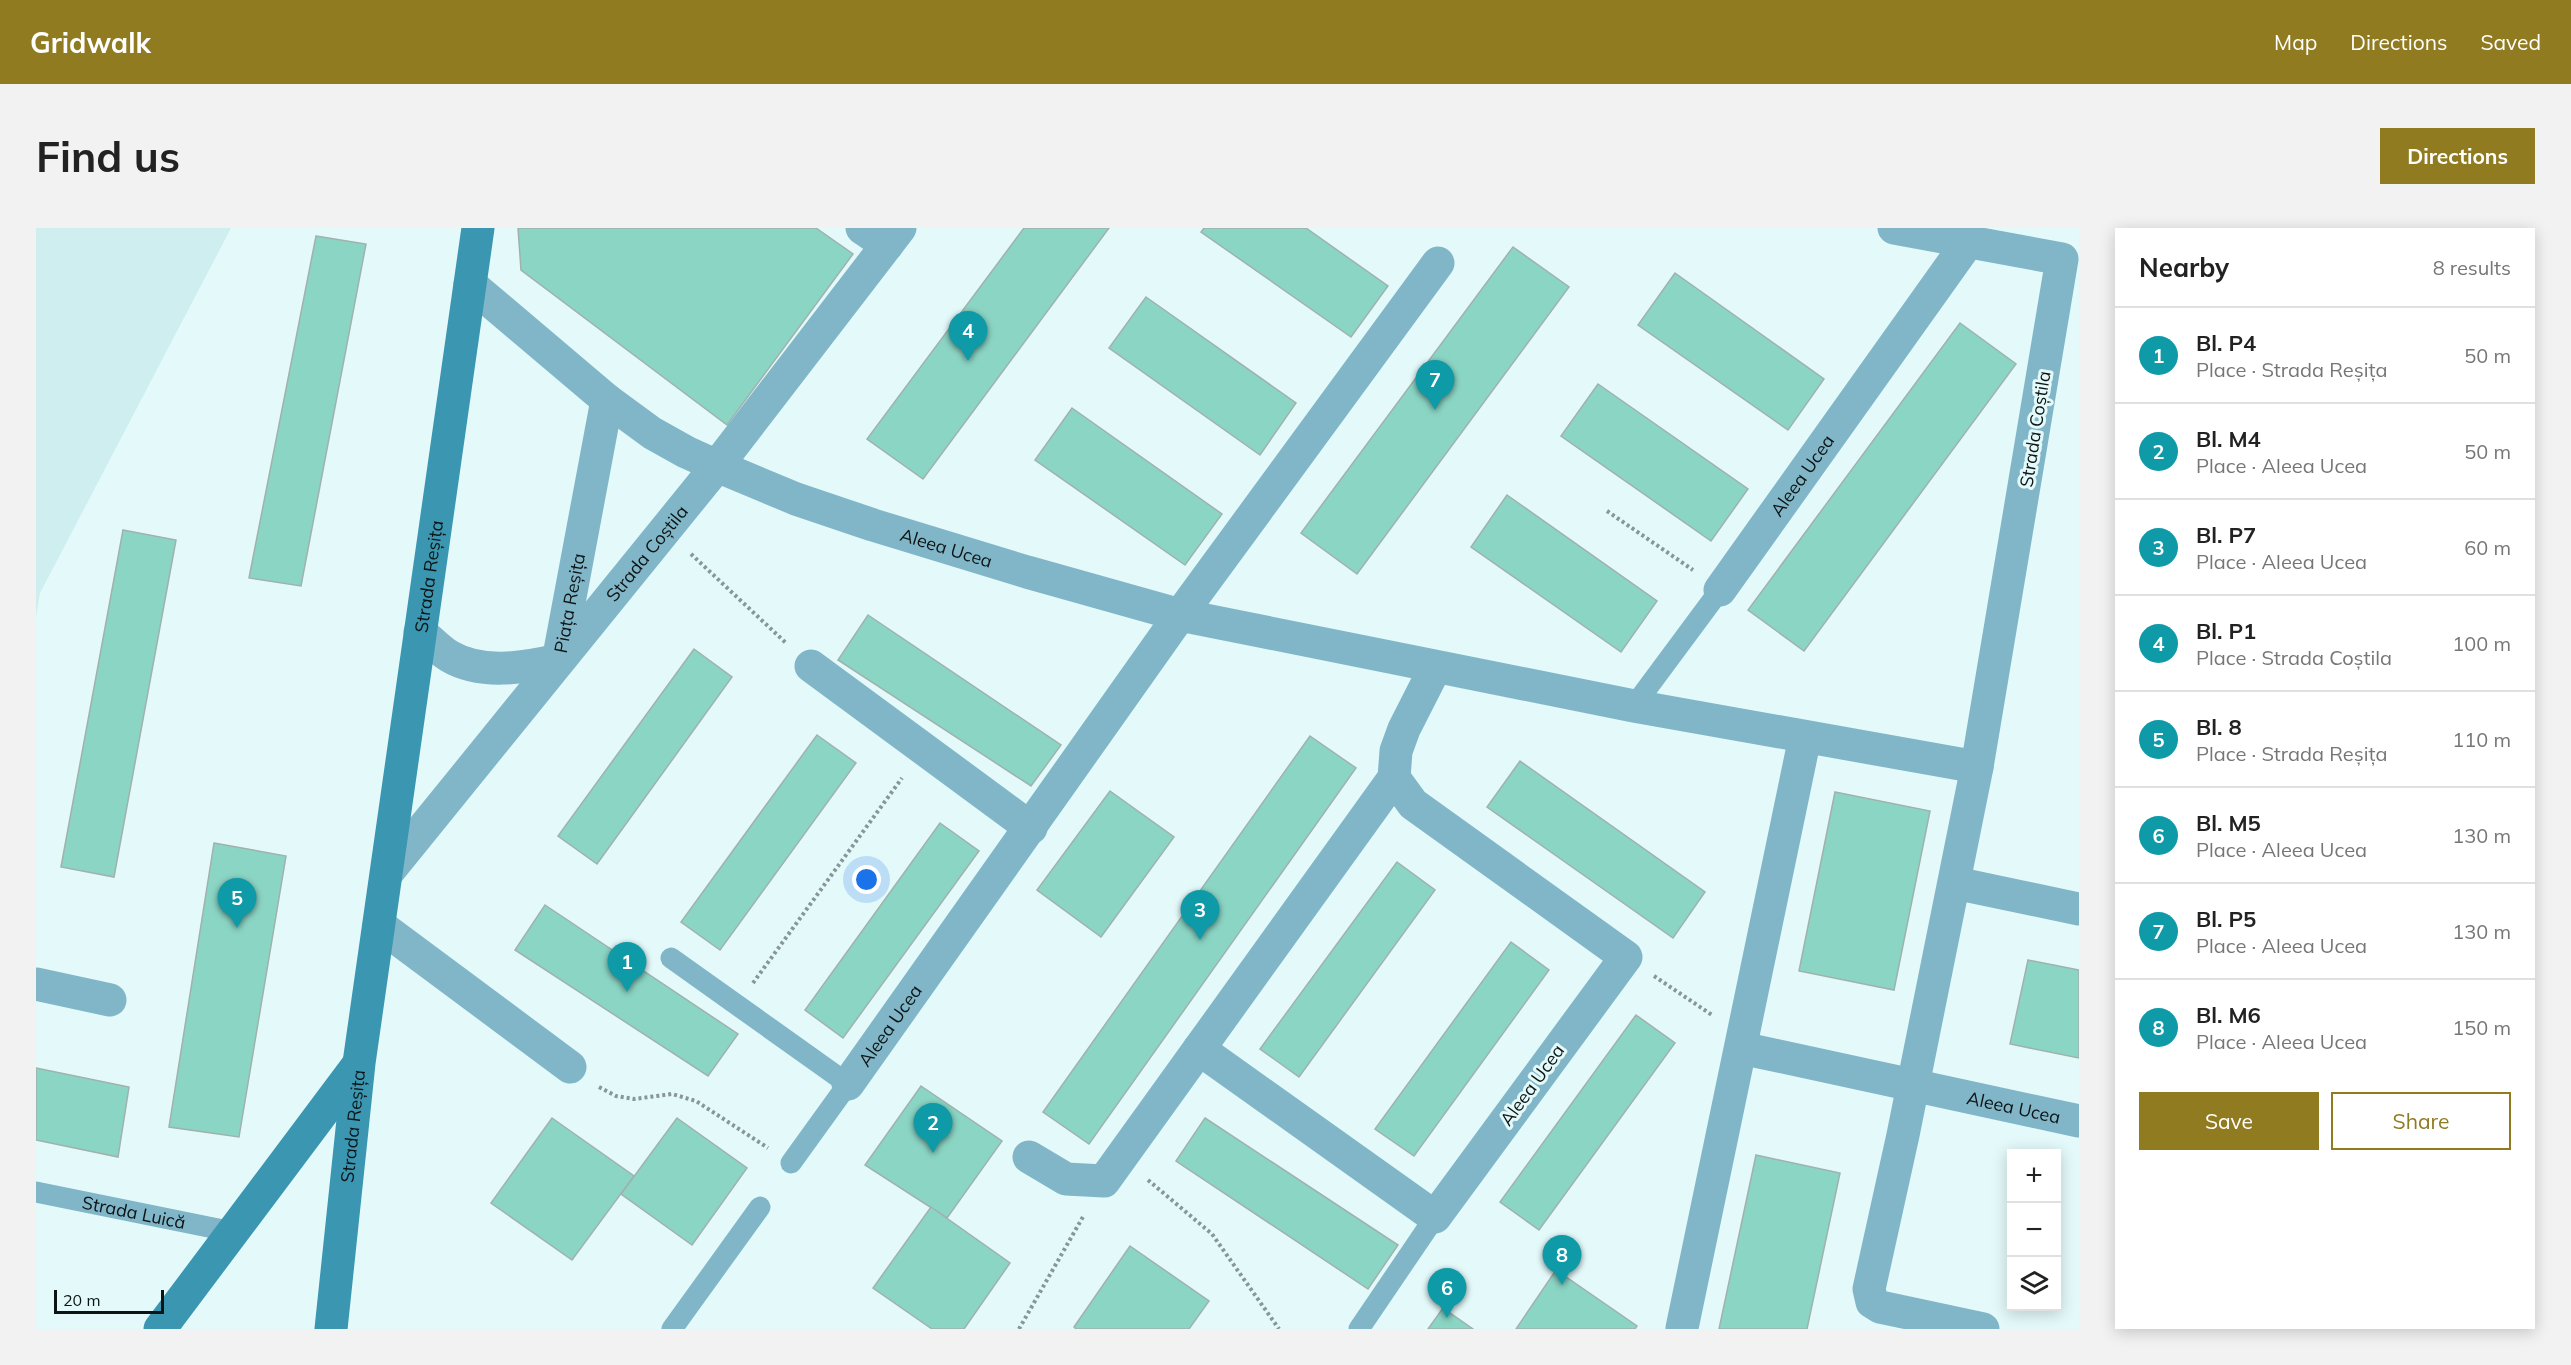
<!DOCTYPE html>
<meta charset="utf-8">
<style>
:root{--surface:#fff;--page:#f2f2f2;--text:#222;--muted:#767676;--line:#e0e0e0;--accent:#907b21}
body{margin:0;font-family:Mulish,sans-serif;background:var(--page);color:var(--text)}
.controls{position:absolute;right:18px;bottom:18px;display:grid;overflow:hidden;border-radius:0px;box-shadow:0 3px 15px #0003}
.controls button{width:54px;height:54px;display:grid;place-items:center;padding:0;border:0;border-bottom:2px solid var(--line);background:var(--surface);color:var(--text);font:30px sans-serif}
.scale{position:absolute;left:18px;bottom:15px;width:110px;box-sizing:border-box;padding-left:6px;border:3px solid #0d1414;border-top:0;font-size:16px;line-height:21px;white-space:nowrap;color:#0d1414;-webkit-text-stroke:4px #e4f9fa;paint-order:stroke}
.you{position:absolute;left:831px;top:652px;width:21px;height:21px;margin:-15px;border:4px solid #fff;border-radius:50%;background:#1a73e8;box-shadow:0 0 0 9px #1a73e833}
.badge{display:grid;place-items:center;width:39px;height:39px;border-radius:50%;background:var(--accent);color:#fff;font-size:20px;font-weight:700}
.pin{position:absolute;translate:-50% -50px;filter:drop-shadow(0 2px 3px #0008)}
.pin::after{content:'';position:absolute;top:32px;width:21px;height:18px;background:inherit;clip-path:polygon(0 0,100% 0,50% 100%)}
.list{margin:0;padding:0;list-style:none}
h2{display:flex;justify-content:space-between;align-items:center;height:78px;margin:0;padding:0 24px;font-size:26px}
h2 small{font-size:20px;font-weight:400;color:var(--muted)}
.list li{display:grid;grid-template-columns:39px 1fr auto;gap:18px;align-items:center;box-sizing:border-box;height:96px;padding:0 24px;border-top:2px solid var(--line)}
.list b{display:block;font-size:22px;white-space:nowrap}
.list p{margin:0;font-size:20px;white-space:nowrap;color:var(--muted)}
.list em{font-size:20px;font-style:normal;color:var(--muted)}
.actions{display:flex;gap:12px;padding:18px 24px}
.actions a{flex:1;padding:14px 0;border:2px solid var(--accent);border-radius:0px;text-align:center;font-size:21px;color:var(--accent)}
.actions .main{background:var(--accent);color:#fff}
.icon{flex:none;width:33px;height:33px;fill:none;stroke:currentColor;stroke-width:2;stroke-linecap:round;stroke-linejoin:round}
.map{position:relative;flex:none;width:2043px;height:1101px;overflow:hidden;border-radius:0px}
header{display:flex;align-items:center;gap:36px;box-sizing:border-box;height:84px;padding:0 30px;background:var(--accent);color:#fff}
header strong{font-size:28px}
nav{display:flex;gap:33px;margin-inline-start:auto;font-size:21px}
.intro{display:flex;align-items:center;justify-content:space-between;box-sizing:border-box;height:144px;padding:0 36px}
h1{margin:0;font-size:42px}
.button{padding:15px 27px;border-radius:0px;background:var(--accent);color:#fff;font-size:21px;font-weight:700}
main{display:flex;gap:36px;padding:0 36px}
aside{flex:1;background:var(--surface);border-radius:0px;box-shadow:0 3px 15px #0003}
.map>svg:first-child{display:block}
</style>
<header>
<strong>Gridwalk</strong>
<nav><a>Map</a><a>Directions</a><a>Saved</a></nav>
</header>
<div class="intro"><h1>Find us</h1><a class="button">Directions</a></div>
<main>
<div class="map">
<svg width="2043" height="1101" viewBox="0 0 2043 1101">
<rect width="100%" height="100%" fill="#e4f9fa"/>
<path fill="#cfeeef" d="M0 0H195L4 365 0 389Z"/>
<g fill="#8bd5c5" stroke="#9fb2ad" stroke-width="1.5">
<path d="M482 0H780L817 26 691 197 485 42Z"/>
<path d="M988 0H1073L887 251 831 211Z"/>
<path d="M1168 0H1270L1352 58 1315 109 1165 4Z"/>
<path d="M280 8 330 16 265 358 213 350Z"/>
<path d="M1477 19 1533 59 1321 346 1265 305Z"/>
<path d="M1639 45 1788 151 1752 202 1602 97Z"/>
<path d="M1110 69 1260 175 1224 227 1073 120Z"/>
<path d="M1924 95 1980 136 1768 423 1712 382Z"/>
<path d="M1562 156 1712 261 1675 313 1525 208Z"/>
<path d="M1036 180 1186 286 1149 337 999 232Z"/>
<path d="M1471 267 1621 373 1585 424 1435 319Z"/>
<path d="M87 302 140 312 78 649 25 639Z"/>
<path d="M832 387 1025 517 995 558 802 432Z"/>
<path d="M658 421 696 449 561 636 522 608Z"/>
<path d="M781 507 820 535 684 722 645 694Z"/>
<path d="M1274 508 1320 540 1053 916 1007 884Z"/>
<path d="M1484 533 1669 664 1637 710 1451 579Z"/>
<path d="M1074 563 1138 609 1065 709 1001 662Z"/>
<path d="M1799 564 1894 583 1858 762 1763 743Z"/>
<path d="M904 595 943 623 807 810 769 782Z"/>
<path d="M178 615 250 628 203 909 133 899Z"/>
<path d="M1361 634 1399 662 1263 849 1224 821Z"/>
<path d="M509 677 702 806 672 848 479 722Z"/>
<path d="M1475 714 1513 742 1378 928 1339 901Z"/>
<path d="M1992 732 2043 742V830L1974 816Z"/>
<path d="M1600 787 1639 815 1503 1002 1464 974Z"/>
<path d="M0 840 93 859 82 929 0 912Z"/>
<path d="M885 858 966 913 911 990 829 937Z"/>
<path d="M516 890 598 948 536 1032 455 975Z"/>
<path d="M641 890 711 940 656 1017 585 966Z"/>
<path d="M1169 890 1362 1017 1332 1061 1140 933Z"/>
<path d="M1720 927 1804 945 1771 1101H1683Z"/>
<path d="M895 979 974 1035 928 1101H896L837 1060Z"/>
<path d="M1094 1018 1173 1073 1153 1101H1040L1038 1099Z"/>
<path d="M1520 1042 1601 1098 1599 1101H1480Z"/>
<path d="M1407 1080 1437 1101H1392Z"/>
</g>
<g fill="none" stroke-linecap="round" stroke-linejoin="round">
<g stroke="#879696" stroke-width="4" stroke-dasharray="3 3" stroke-linecap="butt">
<path d="M1571 283 1657 342"/>
<path d="M655 326 750 415"/>
<path d="M1618 748 1676 787"/>
<path d="M717 755 866 550"/>
<path d="M563 859 580 868 598 871 636 866 660 873 732 920"/>
<path d="M1112 952 1176 1006 1243 1101"/>
<path d="M983 1101 1048 987"/>
</g>
<g stroke="#80b6c8" stroke-width="21">
<path d="M1598 478 1684 362"/>
<path d="M635 730 812 856 755 935"/>
<path id="s1" d="M0 964 197 1004"/>
<path d="M636 1101 724 979"/>
<path d="M1323 1101 1399 989"/>
</g>
<g stroke="#80b6c8" stroke-width="33">
<path d="M826 0 851 17"/>
<path d="M1858 0 2026 31 1941 539 1867 907 1833 1061 1836 1074 1844 1079 1947 1101"/>
<path id="s2" d="M434 56 571 172 616 205 650 224 681 238 760 271 837 297 991 344 1144 387 1598 478 1941 539"/>
<path id="s3" d="M1684 362 1932 14"/>
<path d="M384 404C393 411 403 422 413 428 445 447 487 440 522 432"/>
<path id="s4" d="M523 428 571 172"/>
<path d="M775 438 995 600"/>
<path d="M1358 550 1377 576 1590 729 1399 989 1163 821 1358 550 1360 523 1368 501 1399 440"/>
<path id="s5" d="M351 645 681 238 864 0"/>
<path d="M1919 655 2043 681"/>
<path d="M343 697 534 839"/>
<path d="M0 756 74 772"/>
<path id="s6" d="M1705 820 2043 893"/>
<path id="s7" d="M812 856 1144 387 1402 35"/>
<path d="M993 929 1030 951 1068 953 1163 821"/>
<path d="M1646 1100 1769 509"/>
</g>
<g stroke="#3a96b1" stroke-width="33">
<path d="M124 1101 322 837"/>
<path id="s8" d="M295 1101 323 835 442 0"/>
</g>
</g>
<g text-anchor="middle" dominant-baseline="central" stroke-width="6" stroke-linejoin="round" paint-order="stroke">
<g font-size="18" fill="#0d1414" stroke="#e4f9fa">
<text transform="translate(1999 201) rotate(-81)">Strada Coștila</text>
<text stroke="none"><textPath href="#s3" startOffset="141">Aleea Ucea</textPath></text>
<text stroke="none"><textPath href="#s2" startOffset="552">Aleea Ucea</textPath></text>
<text stroke="none"><textPath href="#s5" startOffset="412">Strada Coștila</textPath></text>
<text stroke="none"><textPath href="#s8" startOffset="759">Strada Reșița</textPath></text>
<text stroke="none"><textPath href="#s4" startOffset="54">Piața Reșița</textPath></text>
<text stroke="none"><textPath href="#s7" startOffset="72">Aleea Ucea</textPath></text>
<text transform="translate(1496 857) rotate(-54)">Aleea Ucea</text>
<text stroke="none"><textPath href="#s6" startOffset="279">Aleea Ucea</textPath></text>
<text stroke="none"><textPath href="#s8" startOffset="204">Strada Reșița</textPath></text>
<text stroke="none"><textPath href="#s1" startOffset="100">Strada Luică</textPath></text>
</g>
</g>
</svg>
<div class="controls">
<button>+</button>
<button>−</button>
<button><svg class="icon" aria-label="layers" viewBox="0 0 24 24"><path d="M12 4l9 5-9 5-9-5zM3 14l9 5 9-5"/></svg></button>
</div>
<div class="scale">20 m</div>
<div class="you"></div>
<div class="pin badge" style="left:591px;top:764px;background:#0f9aa8">1</div>
<div class="pin badge" style="left:897px;top:925px;background:#0f9aa8">2</div>
<div class="pin badge" style="left:1164px;top:712px;background:#0f9aa8">3</div>
<div class="pin badge" style="left:932px;top:133px;background:#0f9aa8">4</div>
<div class="pin badge" style="left:201px;top:700px;background:#0f9aa8">5</div>
<div class="pin badge" style="left:1411px;top:1090px;background:#0f9aa8">6</div>
<div class="pin badge" style="left:1399px;top:182px;background:#0f9aa8">7</div>
<div class="pin badge" style="left:1526px;top:1057px;background:#0f9aa8">8</div>
</div>
<aside>
<h2>Nearby<small>8 results</small></h2>
<ul class="list">
<li><span class="badge" style="background:#0f9aa8">1</span><div><b>Bl. P4</b><p>Place · Strada Reșița</p></div><em>50 m</em></li>
<li><span class="badge" style="background:#0f9aa8">2</span><div><b>Bl. M4</b><p>Place · Aleea Ucea</p></div><em>50 m</em></li>
<li><span class="badge" style="background:#0f9aa8">3</span><div><b>Bl. P7</b><p>Place · Aleea Ucea</p></div><em>60 m</em></li>
<li><span class="badge" style="background:#0f9aa8">4</span><div><b>Bl. P1</b><p>Place · Strada Coștila</p></div><em>100 m</em></li>
<li><span class="badge" style="background:#0f9aa8">5</span><div><b>Bl. 8</b><p>Place · Strada Reșița</p></div><em>110 m</em></li>
<li><span class="badge" style="background:#0f9aa8">6</span><div><b>Bl. M5</b><p>Place · Aleea Ucea</p></div><em>130 m</em></li>
<li><span class="badge" style="background:#0f9aa8">7</span><div><b>Bl. P5</b><p>Place · Aleea Ucea</p></div><em>130 m</em></li>
<li><span class="badge" style="background:#0f9aa8">8</span><div><b>Bl. M6</b><p>Place · Aleea Ucea</p></div><em>150 m</em></li>
</ul>
<div class="actions"><a class="main">Save</a><a>Share</a></div>
</aside>
</main>
